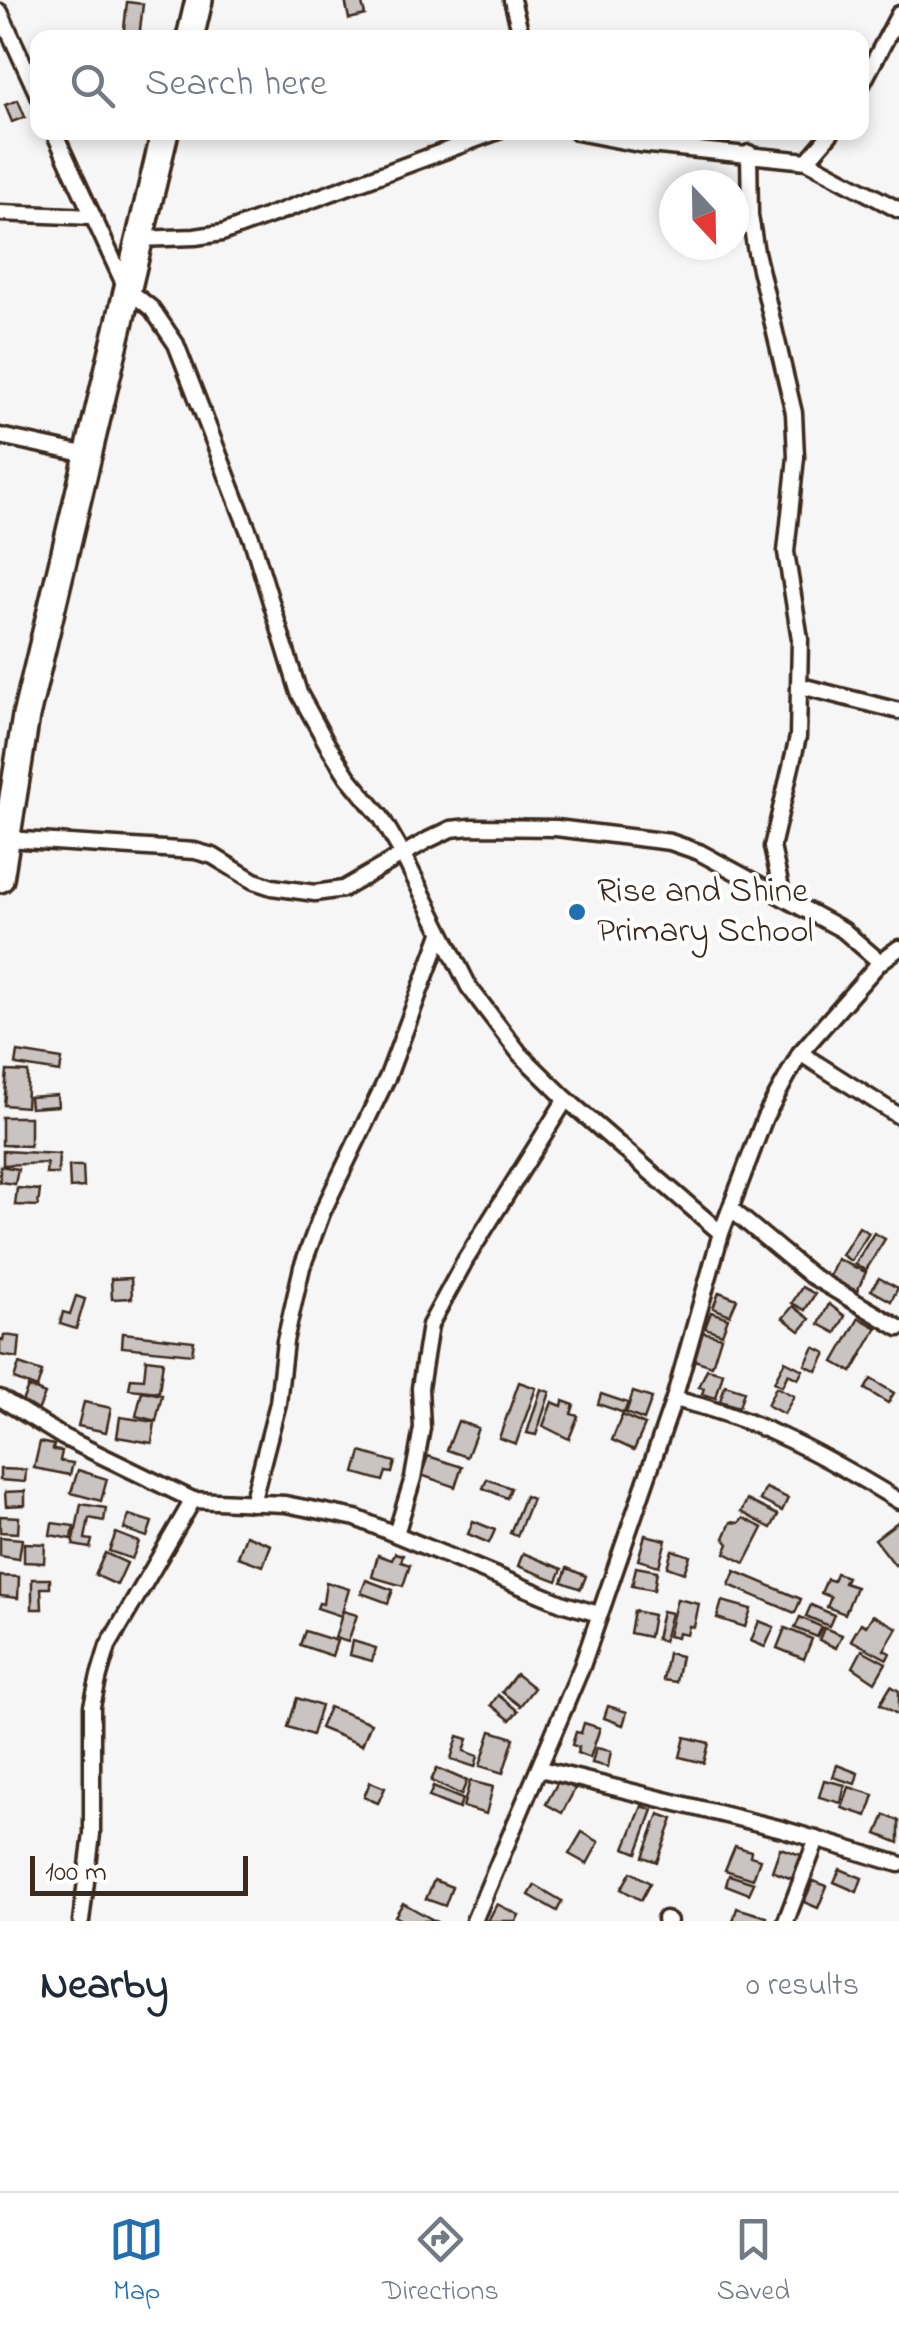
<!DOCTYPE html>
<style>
:root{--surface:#fff;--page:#f2f2f3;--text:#1f2937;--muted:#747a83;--line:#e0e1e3;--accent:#1f6fb2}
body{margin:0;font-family:"Indie Flower",sans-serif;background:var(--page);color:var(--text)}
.compass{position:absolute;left:659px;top:170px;width:90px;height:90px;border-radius:50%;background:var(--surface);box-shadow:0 5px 15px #0003;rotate:158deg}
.scale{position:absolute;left:30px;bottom:25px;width:218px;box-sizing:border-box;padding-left:10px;border:5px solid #3b2a1e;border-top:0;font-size:28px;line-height:35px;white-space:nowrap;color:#3b2a1e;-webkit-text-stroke:8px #fff;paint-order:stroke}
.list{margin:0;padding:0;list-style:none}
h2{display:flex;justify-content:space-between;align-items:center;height:130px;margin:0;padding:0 40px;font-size:42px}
h2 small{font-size:32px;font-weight:400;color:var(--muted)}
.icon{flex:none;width:55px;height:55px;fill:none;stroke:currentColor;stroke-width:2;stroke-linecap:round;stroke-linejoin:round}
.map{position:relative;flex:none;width:899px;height:1921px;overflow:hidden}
.search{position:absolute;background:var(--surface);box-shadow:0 5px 15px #0003;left:30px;right:30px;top:30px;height:110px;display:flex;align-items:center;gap:25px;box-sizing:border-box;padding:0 35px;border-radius:20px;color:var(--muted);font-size:38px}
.sheet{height:270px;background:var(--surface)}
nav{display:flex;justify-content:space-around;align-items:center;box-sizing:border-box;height:140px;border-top:2px solid var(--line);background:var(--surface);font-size:28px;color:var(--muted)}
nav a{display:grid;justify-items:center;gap:5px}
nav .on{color:var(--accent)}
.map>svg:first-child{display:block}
</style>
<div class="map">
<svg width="899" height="1921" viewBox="0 0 899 1921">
<rect width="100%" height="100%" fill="#f7f6f6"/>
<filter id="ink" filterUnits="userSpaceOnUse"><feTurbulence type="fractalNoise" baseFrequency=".01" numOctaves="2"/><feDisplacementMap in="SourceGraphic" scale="20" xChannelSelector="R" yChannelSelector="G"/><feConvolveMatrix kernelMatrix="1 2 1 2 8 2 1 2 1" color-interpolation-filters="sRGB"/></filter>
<g filter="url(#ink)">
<g fill="#c9c3c1" stroke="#3b2a1e" stroke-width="2.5">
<path d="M345 0H361L365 15 349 19Z"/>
<path d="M127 2 143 4 139 38H123Z"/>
<path d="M18 100 25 117 12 122 5 105Z"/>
<path d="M18 1052 62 1059 60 1072 16 1065Z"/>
<path d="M7 1071 28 1072 26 1107 4 1105Z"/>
<path d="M57 1095 58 1106 30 1108 29 1097Z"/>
<path d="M2 1117H30V1146L2 1145Z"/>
<path d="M3 1151 59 1154 58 1174H46L47 1163 3 1165Z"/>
<path d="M0 1166 18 1169 15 1184 0 1182Z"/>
<path d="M69 1166H83L84 1187 70 1188Z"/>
<path d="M17 1188 40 1190 38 1206 15 1205Z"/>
<path d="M859 1227 869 1233 851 1261 842 1255Z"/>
<path d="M874 1233 885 1239 866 1270 855 1264Z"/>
<path d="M837 1259 866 1272 857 1291 829 1278Z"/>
<path d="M131 1278 132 1298 112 1299 111 1279Z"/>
<path d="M879 1278 898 1288 891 1301 871 1290Z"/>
<path d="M802 1287 815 1294 805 1310 792 1303Z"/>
<path d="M719 1292 737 1299 730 1315 713 1308Z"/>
<path d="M76 1296 85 1299 76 1329 60 1324 63 1312 70 1314Z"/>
<path d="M829 1304 845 1316 836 1333 819 1324Z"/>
<path d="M793 1306 810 1319 800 1331 783 1318Z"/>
<path d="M711 1312 728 1318 722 1334 705 1328Z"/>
<path d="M859 1318 877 1328 852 1372 834 1362Z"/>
<path d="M703 1332 721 1337 712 1366 694 1360Z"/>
<path d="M123 1333 194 1341 192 1354 122 1347Z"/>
<path d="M4 1335 20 1337 18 1358 0 1355V1339L3 1340Z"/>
<path d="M814 1347 826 1353 817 1371 805 1365Z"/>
<path d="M146 1359 163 1361 159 1392 129 1389 131 1378 144 1379Z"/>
<path d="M785 1361 803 1370 798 1379 788 1374 782 1386 774 1382Z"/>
<path d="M19 1364 42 1372 37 1388 14 1379Z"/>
<path d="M707 1369 723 1373 716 1398 702 1394 704 1388 699 1387Z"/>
<path d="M871 1379 894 1393 888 1403 865 1389Z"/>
<path d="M519 1382 536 1388 516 1444 499 1438Z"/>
<path d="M725 1385 744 1391 739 1407 720 1401Z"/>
<path d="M28 1387 45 1394 38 1411 21 1404Z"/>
<path d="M776 1387 794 1396 784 1414 767 1405Z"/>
<path d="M541 1389 550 1392 536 1435 527 1433Z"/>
<path d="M142 1391 162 1395 156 1421 136 1416Z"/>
<path d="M633 1392 652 1398 644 1420 626 1413Z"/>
<path d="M601 1394 628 1403 624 1413 598 1404Z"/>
<path d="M563 1401 574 1405 571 1414 578 1416 569 1439 543 1426 552 1402 562 1406Z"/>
<path d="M84 1402 111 1408 106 1432 78 1426Z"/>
<path d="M622 1415 645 1425 634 1450 612 1440Z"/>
<path d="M120 1417 155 1422 152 1443 117 1437Z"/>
<path d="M458 1421 478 1428 467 1457 447 1450Z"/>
<path d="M40 1442 54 1445 53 1450 62 1451 60 1461 73 1463 70 1475 34 1468Z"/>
<path d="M361 1452 395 1462 392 1473 386 1472 383 1481 355 1473Z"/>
<path d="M428 1456 462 1467 455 1487 421 1475Z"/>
<path d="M0 1469 26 1470 25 1482 0 1480Z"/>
<path d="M78 1470 107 1479 101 1501 71 1493Z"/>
<path d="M487 1479 511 1488 507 1498 483 1488Z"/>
<path d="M766 1488 788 1498 782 1511 760 1500Z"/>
<path d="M25 1491V1505L6 1506 5 1492Z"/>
<path d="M525 1496 532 1499 517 1536 510 1533Z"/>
<path d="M747 1500 778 1515 771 1528 741 1512Z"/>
<path d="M81 1504 106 1508 104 1521 89 1518 85 1539 92 1540 90 1548 73 1545Z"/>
<path d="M129 1515 152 1522 147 1537 124 1529Z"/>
<path d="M0 1516 19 1517 18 1533 0 1532Z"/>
<path d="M743 1518 763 1528 745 1563 725 1553 729 1544 724 1538 731 1522 739 1523Z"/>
<path d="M473 1521 495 1530 489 1543 468 1534Z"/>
<path d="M899 1521V1562L895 1565 875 1539Z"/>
<path d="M52 1523 74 1526 72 1539 50 1535Z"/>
<path d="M116 1533 139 1542 132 1559 109 1551Z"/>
<path d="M246 1535 271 1545 263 1566 238 1557Z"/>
<path d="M645 1535 666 1540 659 1566 638 1560Z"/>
<path d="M0 1537 22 1539 19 1559 0 1556Z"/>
<path d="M24 1543 45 1544 44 1563 24 1562Z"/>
<path d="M672 1550 690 1556 684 1573 667 1567Z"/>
<path d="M105 1553 127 1563 117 1585 95 1575Z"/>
<path d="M395 1553 403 1555 401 1562 410 1565 403 1586 372 1577 378 1555 392 1560Z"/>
<path d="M523 1553 562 1569 557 1581 518 1566Z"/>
<path d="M636 1567 657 1571 654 1590 632 1586Z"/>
<path d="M567 1568 586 1576 581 1589 562 1582Z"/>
<path d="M735 1571 801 1599 795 1613 729 1585Z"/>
<path d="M836 1573 847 1577 844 1583 856 1587 845 1614 827 1607 831 1597 821 1593 827 1579 833 1581Z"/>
<path d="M0 1576 19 1577 18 1598 0 1596Z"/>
<path d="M32 1579H50V1588H41L42 1609H32Z"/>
<path d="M366 1580 393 1590 388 1603 361 1593Z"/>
<path d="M326 1582 349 1589 341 1616 317 1608 319 1603 323 1604Z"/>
<path d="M677 1599 699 1604 694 1627 689 1626 687 1635 678 1633 677 1638 668 1636Z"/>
<path d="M722 1601 751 1609 745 1627 717 1618Z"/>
<path d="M811 1605 834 1615 829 1626 806 1616Z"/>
<path d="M343 1611 357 1615 348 1642 335 1638Z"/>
<path d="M634 1611 653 1615 649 1637 630 1633Z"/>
<path d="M662 1611 671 1613 664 1641 656 1639Z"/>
<path d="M873 1615 897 1628 884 1650 890 1653 887 1659 851 1640 861 1623 866 1626Z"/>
<path d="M800 1617 822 1627 817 1637 795 1628Z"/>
<path d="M759 1621 774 1627 765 1647 751 1641Z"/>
<path d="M785 1628 812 1639 804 1659 777 1648Z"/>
<path d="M824 1628 842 1635 836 1648 819 1640Z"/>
<path d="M305 1631 337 1641 332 1656 300 1645Z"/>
<path d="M353 1641 376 1648 372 1661 350 1655Z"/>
<path d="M862 1650 886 1663 875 1682 853 1667Z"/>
<path d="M668 1653 681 1656 676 1682 663 1680Z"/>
<path d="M516 1674 534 1688 520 1706 502 1692Z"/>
<path d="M891 1686 899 1691V1715L880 1704Z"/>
<path d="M498 1695 518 1711 510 1720 491 1705Z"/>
<path d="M297 1698 321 1706 312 1735 288 1727Z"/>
<path d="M608 1706 627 1712 623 1725 604 1718Z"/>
<path d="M329 1707 371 1723 362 1745 320 1728Z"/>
<path d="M584 1723 600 1728 590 1758 577 1753 579 1747 572 1745 576 1732 581 1733Z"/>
<path d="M491 1731 514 1738 503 1773 480 1766Z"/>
<path d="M458 1736 468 1739 464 1751 478 1756 475 1767 451 1759Z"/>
<path d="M685 1737 709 1743 704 1763 680 1757Z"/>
<path d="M596 1748 611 1751 608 1767 592 1763Z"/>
<path d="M837 1765 858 1773 855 1784 833 1777Z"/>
<path d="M437 1768 467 1781 461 1795 431 1781Z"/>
<path d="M559 1780 575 1789 562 1813 546 1804Z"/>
<path d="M824 1780 845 1785 841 1803 819 1797Z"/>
<path d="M470 1781 493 1787 486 1814 463 1807Z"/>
<path d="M370 1782 385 1788 378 1803 364 1797Z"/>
<path d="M433 1787 462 1799 459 1809 429 1797Z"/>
<path d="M849 1787 874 1795 867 1816 842 1808Z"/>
<path d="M642 1806 653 1810 637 1853 625 1848Z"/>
<path d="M659 1814 673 1819 657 1862 643 1857Z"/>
<path d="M885 1815 899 1821V1843L877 1834Z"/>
<path d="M582 1832 599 1842 587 1864 569 1854Z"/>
<path d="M735 1846 751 1851 750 1856 760 1859 753 1879 725 1870Z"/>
<path d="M780 1848 801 1855 792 1879 772 1871Z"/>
<path d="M840 1869 862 1878 857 1892 834 1882Z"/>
<path d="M631 1872 650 1883 641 1900 621 1889Z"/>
<path d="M729 1875 754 1883 749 1894 726 1885Z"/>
<path d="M434 1880 452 1887 445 1906 426 1899Z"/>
<path d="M813 1881 827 1886 818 1908 804 1902Z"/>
<path d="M535 1885 562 1901 557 1911 529 1895Z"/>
<path d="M403 1903 435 1921H404L395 1916Z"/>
<path d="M497 1904 519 1915 516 1921H488Z"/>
<path d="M737 1908 767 1917 766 1921H733Z"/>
</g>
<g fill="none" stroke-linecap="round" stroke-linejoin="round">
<g stroke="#3b2a1e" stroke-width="21">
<g id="street">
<path d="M512 0 522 38"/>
<path d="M0 12 38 95"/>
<path d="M862 84 899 14"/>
<path d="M54 132 126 288 152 309 176 344 252 540 299 693 327 744 348 777 381 817 402 853 469 987 520 1054 566 1099 721 1233"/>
<path d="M577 132 639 144 807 161 899 210"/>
<path d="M749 153 750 216 756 252 794 413 796 457 786 552 800 639 798 737 772 847 783 897"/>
<path d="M807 161 832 132"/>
<path d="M0 213 93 217"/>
<path d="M138 239 195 237 222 233 496 132"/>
<path d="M0 436 88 455"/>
<path d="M801 686 899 711"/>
<path d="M7 839 195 851 213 856 254 881 272 887 315 893 343 889 428 840 451 829 470 827 556 828 670 842 699 852 843 930 880 962"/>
<path d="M800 1053 899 1116"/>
<path d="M732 1210 810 1275 899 1328"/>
<path d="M0 1398 63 1437 193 1500 285 1504 356 1518 564 1604 599 1614"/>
<path d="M674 1399C757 1418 827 1457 899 1501"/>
<path d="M252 1503 278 1403 285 1341 302 1267 322 1213 388 1076 441 934"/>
<path d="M396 1534 413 1478 422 1428 420 1388 430 1325 466 1259 566 1099"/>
<path d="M540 1769 782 1829 899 1864"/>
<path d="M665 1919 669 1921"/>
<path d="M81 1921 92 1834V1706L99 1676 108 1646 193 1500"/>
<path d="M474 1921 582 1666 674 1399 721 1233 765 1117 800 1053 880 962 899 948"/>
<path d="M786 1921 817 1839"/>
</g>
</g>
<g stroke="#3b2a1e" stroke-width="32">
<g id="highway">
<path d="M190 38 199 0"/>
<path d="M0 879 26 716 165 132"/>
</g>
</g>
<use href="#street" stroke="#fff" stroke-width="14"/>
<use href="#highway" stroke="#fff" stroke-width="25"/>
</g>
</g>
<circle fill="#1f6fb2" stroke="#fff" stroke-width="4" cx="577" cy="912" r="10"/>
<g text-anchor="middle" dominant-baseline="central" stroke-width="8" stroke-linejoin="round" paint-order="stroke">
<g font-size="35" fill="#3b2a1e" stroke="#fff" text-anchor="start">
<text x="597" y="892">Rise and Shine<tspan x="597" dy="40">Primary School</tspan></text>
</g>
</g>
</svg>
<svg class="compass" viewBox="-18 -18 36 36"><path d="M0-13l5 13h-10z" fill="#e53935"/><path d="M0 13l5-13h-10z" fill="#747a83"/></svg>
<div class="scale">100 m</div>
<div class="search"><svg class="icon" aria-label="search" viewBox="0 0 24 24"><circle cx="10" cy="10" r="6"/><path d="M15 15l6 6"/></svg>Search here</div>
</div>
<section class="sheet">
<h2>Nearby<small>0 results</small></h2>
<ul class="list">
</ul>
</section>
<nav>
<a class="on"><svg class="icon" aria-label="map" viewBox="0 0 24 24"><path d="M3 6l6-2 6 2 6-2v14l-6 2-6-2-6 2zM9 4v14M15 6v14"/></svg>Map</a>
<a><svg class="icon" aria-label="directions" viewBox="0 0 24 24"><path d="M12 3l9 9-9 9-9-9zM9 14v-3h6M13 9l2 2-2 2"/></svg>Directions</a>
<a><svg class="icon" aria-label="saved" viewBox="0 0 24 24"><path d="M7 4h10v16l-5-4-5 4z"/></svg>Saved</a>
</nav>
